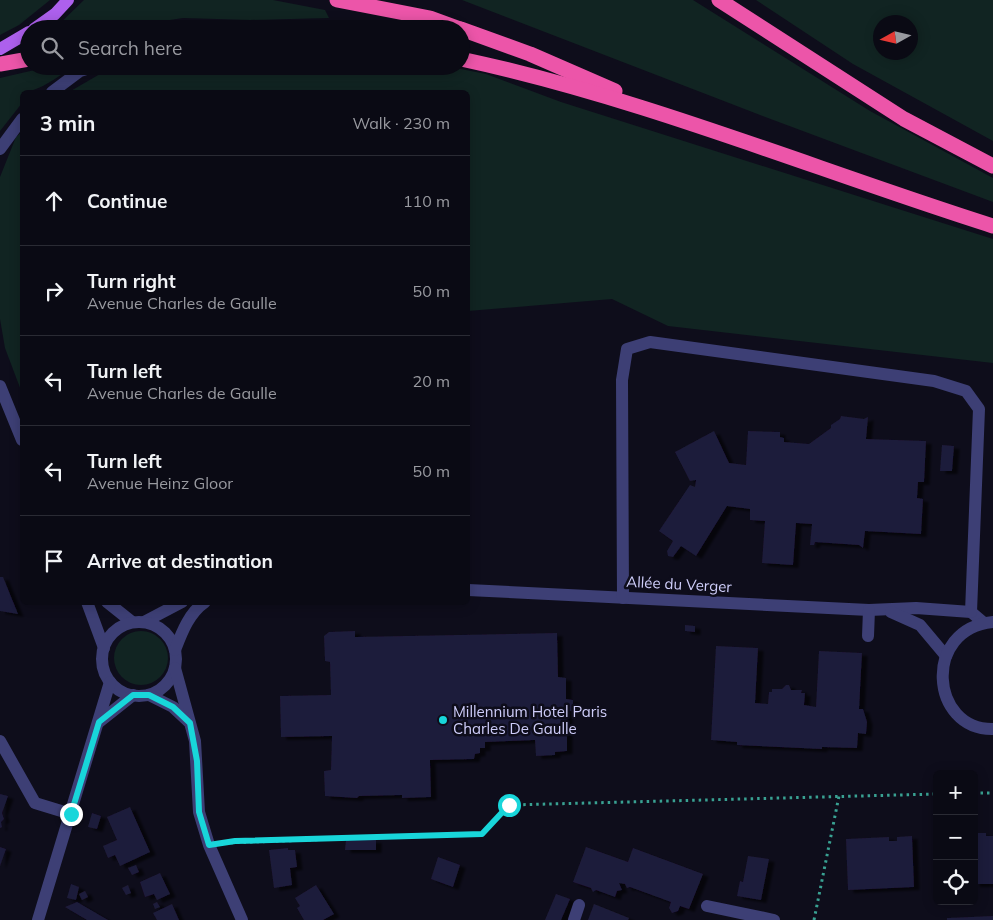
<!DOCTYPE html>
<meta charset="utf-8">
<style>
:root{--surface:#0a0a14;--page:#181822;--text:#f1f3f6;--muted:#999aa0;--line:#2a2b34}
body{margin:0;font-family:Mulish,sans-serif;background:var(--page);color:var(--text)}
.controls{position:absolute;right:15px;bottom:15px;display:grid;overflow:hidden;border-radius:8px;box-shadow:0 2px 12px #0003}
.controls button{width:45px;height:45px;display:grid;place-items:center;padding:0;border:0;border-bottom:1px solid var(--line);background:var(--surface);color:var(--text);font:25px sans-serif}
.compass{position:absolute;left:873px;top:15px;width:45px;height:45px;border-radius:50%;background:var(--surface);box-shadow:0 2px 12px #0003;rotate:262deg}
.stop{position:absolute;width:15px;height:15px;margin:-11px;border:4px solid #18d6da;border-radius:50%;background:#fff}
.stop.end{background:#18d6da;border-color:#fff;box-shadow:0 1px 5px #0008}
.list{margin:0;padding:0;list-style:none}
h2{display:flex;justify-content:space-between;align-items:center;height:65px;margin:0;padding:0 20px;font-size:21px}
h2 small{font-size:16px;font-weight:400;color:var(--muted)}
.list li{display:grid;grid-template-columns:32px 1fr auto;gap:15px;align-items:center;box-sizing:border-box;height:90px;padding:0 20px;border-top:1px solid var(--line)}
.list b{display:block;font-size:19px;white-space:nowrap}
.list p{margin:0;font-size:16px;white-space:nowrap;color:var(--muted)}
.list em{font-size:16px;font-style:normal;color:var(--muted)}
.icon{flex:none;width:28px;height:28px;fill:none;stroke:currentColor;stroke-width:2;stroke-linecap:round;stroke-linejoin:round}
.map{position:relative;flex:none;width:993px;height:920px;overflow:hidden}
.search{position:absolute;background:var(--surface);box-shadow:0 2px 12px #0003;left:20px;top:20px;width:450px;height:55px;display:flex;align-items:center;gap:12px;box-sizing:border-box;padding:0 18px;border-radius:28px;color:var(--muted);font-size:19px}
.panel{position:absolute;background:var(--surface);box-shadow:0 2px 12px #0003;left:20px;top:90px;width:450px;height:515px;border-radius:8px}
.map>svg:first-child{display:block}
</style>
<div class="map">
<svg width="993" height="920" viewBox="0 0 993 920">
<defs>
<filter id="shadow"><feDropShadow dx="5.5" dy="3" stdDeviation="1" flood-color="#0009"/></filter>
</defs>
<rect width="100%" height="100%" fill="#0e0d1b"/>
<g fill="#112422" fill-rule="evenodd">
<path d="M0 0H50L19 25 0 35Z"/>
<path d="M84 0H273L325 10 329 18 250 20 183 18 112 29H54Z"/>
<path d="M462 0H693L870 111 993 178V202L768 118Z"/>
<path d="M756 0H993V141L853 64ZM880 22H910V52H880Z"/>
<path d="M52 66H77C59 74 41 92 22 92V103L0 131V78Z"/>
<path d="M125 66H446L486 74 561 102 993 239V363L668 326 612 299 468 311V92H69L100 74Z"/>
<path d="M22 132V393L5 348 0 319V177L16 137Z"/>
<circle cx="141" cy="658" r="27"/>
</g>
<g fill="#1f1b3a" filter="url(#shadow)">
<path d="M841 416 864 419 868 417 866 439 926 441 924 482H918L917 498 923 499 921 534 865 531 863 548 859 545 815 542 814 545H810L812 524 796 523 793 565 762 563 765 521 750 520V509L727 506 696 556 681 546 673 557 668 556 667 551 673 541 659 531 690 485 695 487 696 480 690 481 675 452 714 431 729 463 746 465 748 431 780 432V437L784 438V442L809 444 831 428V425L840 419Z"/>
<path d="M942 445 954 446 952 471H940Z"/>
<path d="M0 577H3L18 614 0 611Z"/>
<path d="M685 625 695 626V632L685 631Z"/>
<path d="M355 631V637L557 633 558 677 566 678V699L573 700V711H567V751L555 752V755L536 756 535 740 485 742V748H480V753L475 754 474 759 430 760 431 797 402 798V795L359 796 357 798 325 796 324 771 331 770 332 736 281 737 280 696 331 695 330 662 325 661 324 636 329 632Z"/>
<path d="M716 646 758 648 755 703 768 704 769 692H772V689H782L786 685H789L791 690H802L801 693H805L804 705 816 707 819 651 862 653 859 709H863L867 722 866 734 858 733 857 748 822 747V749L737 745V742L711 740Z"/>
<path d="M0 794 8 796 2 813 4 819 1 822 2 827 0 828Z"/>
<path d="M130 807 150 852 120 866 115 855 108 858 103 846 117 840 107 817Z"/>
<path d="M92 813 101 816 97 829 88 827Z"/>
<path d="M974 833H986V836H993V884H974Z"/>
<path d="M912 836 914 887 848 890 846 839 889 837V841H897V837Z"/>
<path d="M346 840H376V850H345Z"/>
<path d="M0 847 6 849 0 866Z"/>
<path d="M586 847 628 862 633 848 703 874 689 909 680 906 678 911 672 913 669 908 671 902 630 887 627 888 625 884 619 883 622 890 617 891 615 897 596 890 593 892 591 888 573 882Z"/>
<path d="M288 848V850H295L297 867 290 868 292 885 274 888 269 850Z"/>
<path d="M748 856 769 859 761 900 737 896 740 881 743 882Z"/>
<path d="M438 857 460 865 453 887 431 879Z"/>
<path d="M136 865 139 872 132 875 128 868Z"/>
<path d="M160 873 170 894 157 900 154 894 145 897 140 882Z"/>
<path d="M71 884 79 887 76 900 67 898Z"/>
<path d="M128 885 131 893 126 895 122 888Z"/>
<path d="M316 885 334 914 323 920H304L297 908 300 906 295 898Z"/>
<path d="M85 891 88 897 82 900 79 894Z"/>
<path d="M556 894 570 899 561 920H545Z"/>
<path d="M77 902 108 920H87L65 907Z"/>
<path d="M157 902 160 907 155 909 153 904Z"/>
<path d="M172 904 179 920H157L153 913Z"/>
<path d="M594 904 629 918 628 920H588Z"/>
<path d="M993 916V920H947V918Z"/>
</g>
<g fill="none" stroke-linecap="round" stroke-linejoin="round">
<g stroke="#39a192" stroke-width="3" stroke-dasharray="2.5 4" stroke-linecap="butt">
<path d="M974 793H993"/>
<path d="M224 843 482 834 509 805 937 794"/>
<path d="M814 920 839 796"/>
</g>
<g stroke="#3d3f75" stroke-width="12">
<path d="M52 92 80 71 96 66"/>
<path d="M0 149 22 119"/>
<path d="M0 386 22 440"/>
<path d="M468 590 869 610 916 608 971 612 984 623"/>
<path d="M623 598 622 380 627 349 650 342 934 381 966 391 979 409 971 612"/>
<path d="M87 602 104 648"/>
<path d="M107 602 132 622"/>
<path d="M891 612 920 625 946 656"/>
<path d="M144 622 182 602"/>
<path d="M993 622C922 629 930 730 993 729"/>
<circle cx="139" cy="659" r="37"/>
<path d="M868 636 869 610"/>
<path d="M175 650C182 632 189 613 205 602"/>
<path d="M175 668 195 741 199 812 209 845 242 920"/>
<path d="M149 695 173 707 188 721"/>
<path d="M99 722 133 695"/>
<path d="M0 741 35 803 71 814"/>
<path d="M707 906 774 920"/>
<path d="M38 920 110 682"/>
<path d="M574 920 579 905"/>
</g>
<g stroke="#ad60ed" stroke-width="12">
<path d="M34 29 55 14 68 0"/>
<path d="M0 49 29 32"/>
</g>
<g stroke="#ec55a9" stroke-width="15">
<path d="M337 0 430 18 460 29"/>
<path d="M719 0 904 119 993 166"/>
<path d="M269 29H284"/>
<path d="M461 29 530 54 615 91"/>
<path d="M461 59C643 98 816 170 993 226"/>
<path d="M0 64 29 59"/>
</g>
</g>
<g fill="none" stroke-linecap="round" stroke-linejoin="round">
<path stroke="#18d6da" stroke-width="6" d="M71 814 99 722 133 695H149L173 707 190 723 197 761 199 812 209 845 235 841 482 834 509 805"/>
</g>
<circle fill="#18d6da" stroke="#0e0d1b" stroke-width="2" cx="443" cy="720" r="5"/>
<g text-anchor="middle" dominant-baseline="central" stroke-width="5" stroke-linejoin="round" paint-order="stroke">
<g font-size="15" fill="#cecdf9" stroke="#0e0d1b">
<text transform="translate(679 584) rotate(3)">Allée du Verger</text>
</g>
<g font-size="15" fill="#cecdf9" stroke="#0e0d1b" text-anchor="start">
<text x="453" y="711">Millennium Hotel Paris<tspan x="453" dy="17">Charles De Gaulle</tspan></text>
</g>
</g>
</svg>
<div class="controls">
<button>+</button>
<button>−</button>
<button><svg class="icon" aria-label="locate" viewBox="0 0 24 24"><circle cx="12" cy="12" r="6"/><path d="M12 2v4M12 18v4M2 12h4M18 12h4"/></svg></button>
</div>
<svg class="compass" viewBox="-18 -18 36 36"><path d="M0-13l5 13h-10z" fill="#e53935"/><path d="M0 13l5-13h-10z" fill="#999aa0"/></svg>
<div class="stop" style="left:509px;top:805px"></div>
<div class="stop end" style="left:71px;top:814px"></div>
<div class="search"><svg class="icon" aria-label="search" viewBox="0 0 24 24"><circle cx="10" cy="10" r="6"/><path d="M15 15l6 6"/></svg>Search here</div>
<section class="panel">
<h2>3 min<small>Walk · 230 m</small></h2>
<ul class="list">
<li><svg class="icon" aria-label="ahead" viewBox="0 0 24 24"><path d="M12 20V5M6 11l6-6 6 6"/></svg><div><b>Continue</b></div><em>110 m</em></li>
<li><svg class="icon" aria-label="right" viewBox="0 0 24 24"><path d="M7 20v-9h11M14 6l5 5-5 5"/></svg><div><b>Turn right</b><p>Avenue Charles de Gaulle</p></div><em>50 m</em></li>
<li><svg class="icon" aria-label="left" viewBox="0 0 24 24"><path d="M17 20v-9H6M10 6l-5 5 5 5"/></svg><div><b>Turn left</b><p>Avenue Charles de Gaulle</p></div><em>20 m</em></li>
<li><svg class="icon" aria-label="left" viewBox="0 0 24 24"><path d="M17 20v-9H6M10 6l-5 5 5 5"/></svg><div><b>Turn left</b><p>Avenue Heinz Gloor</p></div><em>50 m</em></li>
<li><svg class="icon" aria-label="arrive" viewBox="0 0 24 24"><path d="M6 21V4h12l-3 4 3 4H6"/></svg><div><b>Arrive at destination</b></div></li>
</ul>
</section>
</div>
